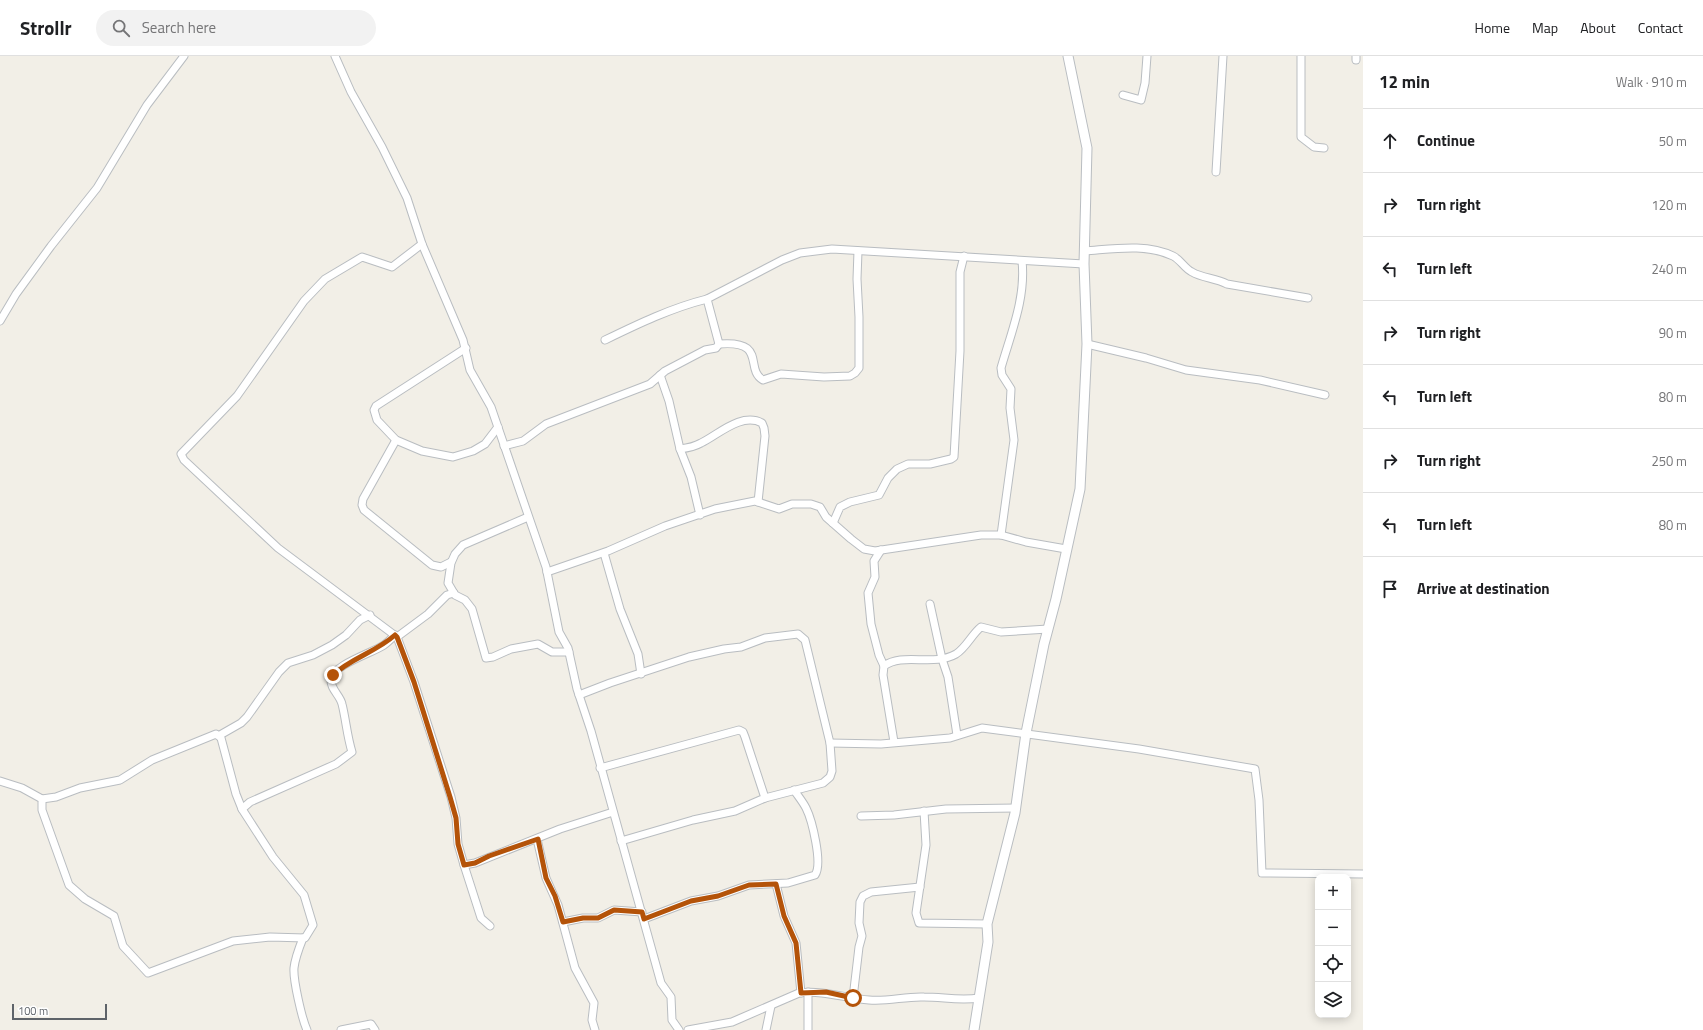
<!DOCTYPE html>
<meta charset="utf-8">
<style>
:root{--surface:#fff;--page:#f2f2f2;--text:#202124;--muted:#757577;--line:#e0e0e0}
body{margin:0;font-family:"Titillium Web",sans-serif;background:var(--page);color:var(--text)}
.controls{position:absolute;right:12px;bottom:12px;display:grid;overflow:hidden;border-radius:8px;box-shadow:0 2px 10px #0003}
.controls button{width:36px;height:36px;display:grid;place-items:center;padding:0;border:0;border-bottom:1px solid var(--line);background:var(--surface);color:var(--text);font:20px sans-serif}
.scale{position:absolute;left:12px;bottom:10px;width:95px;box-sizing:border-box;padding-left:4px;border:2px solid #5e6369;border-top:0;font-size:11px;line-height:14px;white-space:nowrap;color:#5e6369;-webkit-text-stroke:3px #fff;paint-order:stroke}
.stop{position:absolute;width:12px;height:12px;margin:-9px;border:3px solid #b45309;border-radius:50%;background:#fff}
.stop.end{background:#b45309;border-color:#fff;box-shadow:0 1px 4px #0008}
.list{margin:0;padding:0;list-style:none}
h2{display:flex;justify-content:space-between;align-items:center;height:52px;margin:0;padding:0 16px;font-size:17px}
h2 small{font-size:13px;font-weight:400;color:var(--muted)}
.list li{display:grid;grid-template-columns:26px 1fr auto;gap:12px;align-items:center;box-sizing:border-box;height:64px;padding:0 16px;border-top:1px solid var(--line)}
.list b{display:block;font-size:15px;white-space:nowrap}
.list em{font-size:13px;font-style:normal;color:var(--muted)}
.icon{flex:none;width:22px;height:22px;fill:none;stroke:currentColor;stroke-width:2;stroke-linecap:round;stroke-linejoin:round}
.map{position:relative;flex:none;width:1363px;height:974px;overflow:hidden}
header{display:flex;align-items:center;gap:24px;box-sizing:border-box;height:56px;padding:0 20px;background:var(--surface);border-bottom:1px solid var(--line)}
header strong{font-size:19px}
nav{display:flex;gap:22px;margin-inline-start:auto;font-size:14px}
.search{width:280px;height:36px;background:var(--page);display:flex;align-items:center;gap:10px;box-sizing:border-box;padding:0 14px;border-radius:22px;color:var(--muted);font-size:15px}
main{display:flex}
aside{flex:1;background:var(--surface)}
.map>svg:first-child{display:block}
</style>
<header>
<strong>Strollr</strong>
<div class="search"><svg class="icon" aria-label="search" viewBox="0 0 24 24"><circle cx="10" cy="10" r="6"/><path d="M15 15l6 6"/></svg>Search here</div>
<nav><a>Home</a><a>Map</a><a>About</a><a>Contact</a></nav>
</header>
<main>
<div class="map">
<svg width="1363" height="974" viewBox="0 0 1363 974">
<rect width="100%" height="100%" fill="#f2efe7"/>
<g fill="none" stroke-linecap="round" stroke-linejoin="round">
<g stroke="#b9bdc1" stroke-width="9">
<g id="minor">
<path d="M335 0 351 36 382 91 407 142 422 188 463 284 470 314 491 351 546 511 559 576 568 592 577 633 591 675 661 927 671 941 672 964 679 974"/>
<path d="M1301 0V81L1314 91 1324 92"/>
<path d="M1356 4V0"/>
<path d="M1123 39 1141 44 1145 27 1147 0"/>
<path d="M1216 116 1223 0"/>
<path d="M422 188 392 211 362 201 325 223 304 245 237 340 181 398 184 404 278 492 397 581 414 626 451 741 456 762 458 788 464 809 475 807 560 773 613 756"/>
<path d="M1085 195C1113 193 1146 187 1173 200 1181 204 1184 212 1192 216 1202 222 1215 222 1227 228L1308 242"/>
<path d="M0 265 16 238 51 190 97 132 147 49 184 0"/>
<path d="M605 284C638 268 671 252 707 243"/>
<path d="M719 288C768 284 744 313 763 324L781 318 824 321 850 320 855 317 859 312V261L857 223 858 195"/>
<path d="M1087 288 1146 302 1186 314 1260 324 1325 339"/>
<path d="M466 292 376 350 374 354 377 364 396 384 422 395 453 401 473 395 485 388 498 371"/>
<path d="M660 319 669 345 680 393 691 421 700 459"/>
<path d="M396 384 363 443 362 449 364 454 432 509 441 511 451 506"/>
<path d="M504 390 523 385 546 368 650 328 665 315 705 294 716 292 719 288 707 243 782 204 800 197 832 193 1084 208"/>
<path d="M680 393C688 392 694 391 701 387 718 379 741 356 762 367L764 372 765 380 758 446"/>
<path d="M528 461 463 489 455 498 451 507 448 527 455 539 465 544 472 553 486 602 493 601 511 593 538 588 552 596H569"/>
<path d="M833 467 840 451 850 446 879 439 888 422 897 413 908 408H930L951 403 954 401 960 295V216L964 200"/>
<path d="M1001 479 1014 384 1010 352 1011 333 1002 319 1001 312C1011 277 1026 242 1022 205"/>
<path d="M881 494 874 505 875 521 868 537 871 568 879 599 884 610"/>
<path d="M604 497 620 553 638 598 641 618"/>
<path d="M547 516 608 495 665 470 715 453 755 445 779 453 792 448H811L820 451 826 461 851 483 864 493 875 495 981 479H1001L1026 486 1066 493"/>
<path d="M930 548 942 603 948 621 957 679"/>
<path d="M397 581 428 558 447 539 454 537"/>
<path d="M579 639 610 627 689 601 724 593 741 591 765 582 798 578 805 584 830 687 832 715 830 721 823 727 765 742"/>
<path d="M220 679 241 667 247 661 279 616 288 607 313 599 332 589 346 579 360 564 370 559"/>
<path d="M894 686 883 619 884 610C903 596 933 611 956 598 966 592 972 578 981 571L1001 576 1048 573"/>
<path d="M830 687 881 688 950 682 982 672 1139 693 1255 713 1259 744 1262 817 1363 818"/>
<path d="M600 712 739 674 743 676 745 681 765 742 735 755 693 764 621 785"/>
<path d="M0 725 22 732 42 743V754L69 829 85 843 114 860 123 890 148 917 233 885 270 881 305 882 313 869 304 839 273 801 242 753 250 746 336 708 352 696C347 680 346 664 342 648 340 639 330 633 331 623 333 609 372 597 384 589 388 586 392 582 395 579"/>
<path d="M42 743 56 741 80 732 120 724 152 704 216 678 221 682 236 738 242 753"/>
<path d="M924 755 926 789 916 857 919 867 987 868"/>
<path d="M861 760 894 759 946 753 1016 752"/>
<path d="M537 783 546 822 558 849 575 912 594 947 592 964 595 974"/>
<path d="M464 809 481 862 490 870"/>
<path d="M776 828 784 860 796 887 801 937"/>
<path d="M644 863 691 845 718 840 749 829 788 827 815 819C823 808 812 764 806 752 803 746 798 740 794 734"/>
<path d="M563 866 583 862H598L614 854 642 856"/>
<path d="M303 882C299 892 295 902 294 912 293 924 302 963 307 974"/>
<path d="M853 942 859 891 862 880 859 867 860 846 863 840 871 836 920 831"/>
<path d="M341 974 371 968 375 974"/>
<path d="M688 974 732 966 799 937C823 934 845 942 869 944 887 946 906 940 924 941 943 941 960 945 979 942"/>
<path d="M766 974 771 950"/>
<path d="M808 974V936"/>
</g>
</g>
<g stroke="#b9bdc1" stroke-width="11">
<path id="tertiary" d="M974 974 988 886 987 868 1015 757 1026 677 1044 588 1056 543 1080 433 1087 288 1084 208 1087 92 1068 0"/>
</g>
<use href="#minor" stroke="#fff" stroke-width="7"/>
<use href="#tertiary" stroke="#fff" stroke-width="9"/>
</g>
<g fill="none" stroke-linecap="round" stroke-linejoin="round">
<path stroke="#b45309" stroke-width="5" d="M333 619C351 602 376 596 395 579L397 581 414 626 450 741 456 762 458 788 464 809 475 807 489 800 538 783 546 822 555 840 563 866 583 862H598L614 854 642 856 644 863 691 845 718 840 749 829 776 828 784 860 796 887 801 937 826 936 853 942"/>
</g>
</svg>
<div class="controls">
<button>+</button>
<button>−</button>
<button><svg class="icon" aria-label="locate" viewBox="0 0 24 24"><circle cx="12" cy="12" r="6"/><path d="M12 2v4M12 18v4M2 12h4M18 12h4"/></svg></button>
<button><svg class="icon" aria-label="layers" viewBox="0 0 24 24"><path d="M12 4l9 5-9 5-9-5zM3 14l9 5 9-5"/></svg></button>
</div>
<div class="scale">100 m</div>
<div class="stop" style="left:853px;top:942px"></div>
<div class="stop end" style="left:333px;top:619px"></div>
</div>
<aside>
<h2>12 min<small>Walk · 910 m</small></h2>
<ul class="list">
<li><svg class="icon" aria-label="ahead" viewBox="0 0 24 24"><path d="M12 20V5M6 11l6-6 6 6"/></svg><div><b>Continue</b></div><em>50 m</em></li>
<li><svg class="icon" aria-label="right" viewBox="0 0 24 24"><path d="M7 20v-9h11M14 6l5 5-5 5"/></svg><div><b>Turn right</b></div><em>120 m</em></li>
<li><svg class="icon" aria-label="left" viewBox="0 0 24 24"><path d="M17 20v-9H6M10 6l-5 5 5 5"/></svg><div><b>Turn left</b></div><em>240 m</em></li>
<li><svg class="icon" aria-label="right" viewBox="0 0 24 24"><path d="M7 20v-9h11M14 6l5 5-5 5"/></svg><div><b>Turn right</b></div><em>90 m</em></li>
<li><svg class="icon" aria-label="left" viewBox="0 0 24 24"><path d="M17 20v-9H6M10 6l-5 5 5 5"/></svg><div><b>Turn left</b></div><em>80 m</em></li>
<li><svg class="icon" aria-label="right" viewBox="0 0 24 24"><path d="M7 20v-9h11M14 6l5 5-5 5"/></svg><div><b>Turn right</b></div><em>250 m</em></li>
<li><svg class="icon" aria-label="left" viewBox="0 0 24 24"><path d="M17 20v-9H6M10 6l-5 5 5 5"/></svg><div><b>Turn left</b></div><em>80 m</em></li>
<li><svg class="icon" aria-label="arrive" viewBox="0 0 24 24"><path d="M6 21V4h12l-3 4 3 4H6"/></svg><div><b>Arrive at destination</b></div></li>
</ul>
</aside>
</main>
